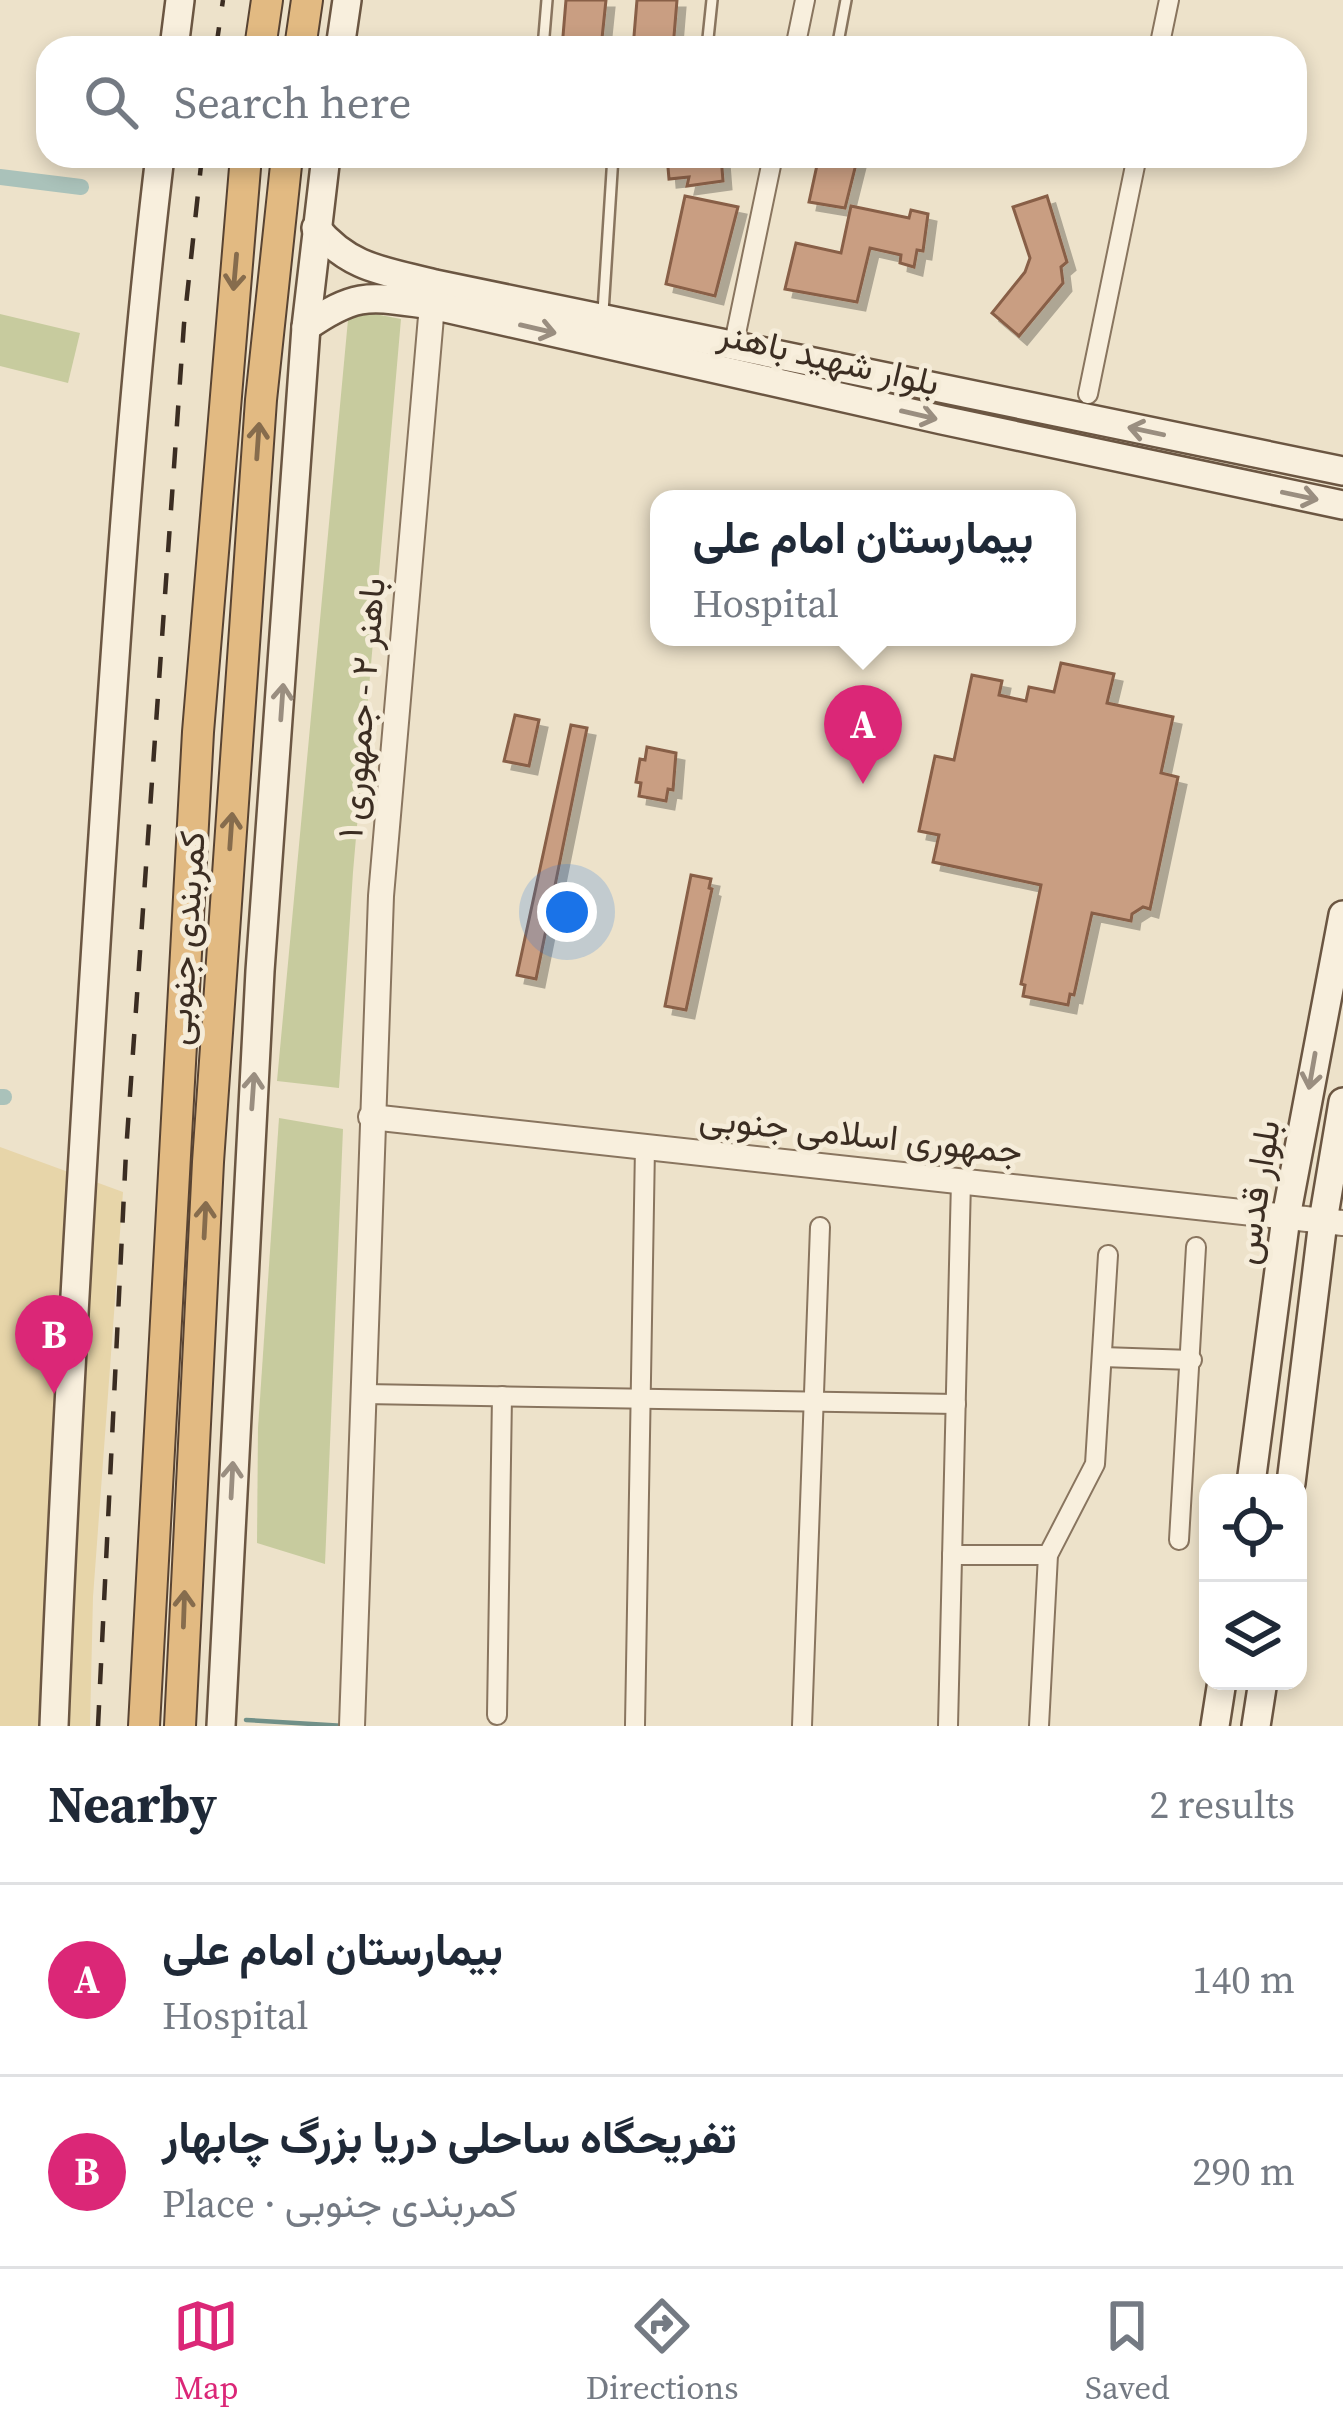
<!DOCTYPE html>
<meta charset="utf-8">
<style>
:root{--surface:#fff;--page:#f2f2f3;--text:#1f2937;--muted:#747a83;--line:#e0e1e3;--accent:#db2777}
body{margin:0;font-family:"Source Serif 4",Vazirmatn,serif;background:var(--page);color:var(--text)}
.controls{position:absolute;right:36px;bottom:36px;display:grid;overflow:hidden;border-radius:24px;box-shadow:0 6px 18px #0003}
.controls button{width:108px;height:108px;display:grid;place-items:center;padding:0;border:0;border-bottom:3px solid var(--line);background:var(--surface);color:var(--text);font:60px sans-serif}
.you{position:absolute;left:567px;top:912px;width:42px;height:42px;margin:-30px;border:9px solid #fff;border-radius:50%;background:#1a73e8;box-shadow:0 0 0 18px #1a73e833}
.badge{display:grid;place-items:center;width:78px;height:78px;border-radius:50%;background:var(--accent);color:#fff;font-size:39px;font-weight:700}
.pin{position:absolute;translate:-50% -99px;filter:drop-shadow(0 3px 6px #0008)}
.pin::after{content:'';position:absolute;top:63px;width:42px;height:36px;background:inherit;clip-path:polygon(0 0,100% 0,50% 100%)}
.popup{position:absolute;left:650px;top:490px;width:426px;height:156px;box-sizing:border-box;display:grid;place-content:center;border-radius:24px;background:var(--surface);filter:drop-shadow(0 3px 9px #0005);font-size:39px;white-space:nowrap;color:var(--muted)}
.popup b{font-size:45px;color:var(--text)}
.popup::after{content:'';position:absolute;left:50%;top:100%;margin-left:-24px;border:24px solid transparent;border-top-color:var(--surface)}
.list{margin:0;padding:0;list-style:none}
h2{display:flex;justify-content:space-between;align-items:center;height:156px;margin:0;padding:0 48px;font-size:51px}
h2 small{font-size:39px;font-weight:400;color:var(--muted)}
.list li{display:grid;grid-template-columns:78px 1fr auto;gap:36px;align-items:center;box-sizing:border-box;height:192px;padding:0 48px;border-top:3px solid var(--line)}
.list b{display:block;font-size:45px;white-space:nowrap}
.list p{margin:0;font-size:39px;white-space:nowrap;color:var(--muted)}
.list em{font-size:39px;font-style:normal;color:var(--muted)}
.icon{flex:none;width:66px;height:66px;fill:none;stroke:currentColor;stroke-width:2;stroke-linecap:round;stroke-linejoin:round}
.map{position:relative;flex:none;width:1343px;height:1726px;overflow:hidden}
.search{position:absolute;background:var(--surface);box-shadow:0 6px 18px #0003;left:36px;right:36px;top:36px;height:132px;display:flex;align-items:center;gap:30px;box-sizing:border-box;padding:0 42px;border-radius:36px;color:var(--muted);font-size:45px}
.sheet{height:540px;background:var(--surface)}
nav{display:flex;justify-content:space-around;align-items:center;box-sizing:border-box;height:168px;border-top:3px solid var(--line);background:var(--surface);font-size:33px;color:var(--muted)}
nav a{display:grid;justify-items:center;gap:6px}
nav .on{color:var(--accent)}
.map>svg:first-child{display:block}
</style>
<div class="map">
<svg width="1343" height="1726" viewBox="0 0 1343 1726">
<defs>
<filter id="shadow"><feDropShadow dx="8" dy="8" stdDeviation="0" flood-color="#0004"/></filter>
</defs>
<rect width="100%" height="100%" fill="#ede2ca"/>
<g fill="#c7cb9e">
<path d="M349 309 401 319 353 872 339 1088 277 1081Z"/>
<path d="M0 314 80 333 68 383 0 366Z"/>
<path d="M279 1118 343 1129 325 1564 257 1543 258 1428Z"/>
</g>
<path fill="#e7d5a9" d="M0 1147 123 1192 93 1597 90 1726H0Z"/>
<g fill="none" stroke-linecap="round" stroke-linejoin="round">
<path stroke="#719088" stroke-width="4.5" d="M246 1720 345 1726"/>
<g stroke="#aac2ba" stroke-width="16">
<path d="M0 177 81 187"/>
<path d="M0 1097H4"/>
</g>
</g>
<g fill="#c99e82" stroke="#885e46" stroke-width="3" filter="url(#shadow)">
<path d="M566 0H606L601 48H562Z"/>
<path d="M637 0H677L673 48H633Z"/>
<path d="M667 156H721L723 181 687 186 689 177 669 179Z"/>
<path d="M819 156H858L845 208 809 202Z"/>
<path d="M685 196 738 207 715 296 666 284Z"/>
<path d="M1047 196 1067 262 1061 267 1063 283 1019 336 992 313 1025 272 1030 258 1013 207Z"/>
<path d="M851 206 909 218 911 210 928 214 923 251 917 250 914 267 900 263 901 255 870 248 857 302 785 289 796 243 841 253Z"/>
<path d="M1061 663 1114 674 1107 703 1173 717 1161 773 1178 777 1150 909 1143 907 1132 914 1131 921 1092 913 1074 995 1070 994 1068 1005 1023 996 1025 985 1021 984 1041 885 933 862 939 835 919 831 935 756 954 760 972 675 1002 681 999 695 1026 701 1029 687 1054 692Z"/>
<path d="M515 715 539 720 529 766 504 761Z"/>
<path d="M571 725 587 728 536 979 517 975Z"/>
<path d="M647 747 676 753 673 790 668 789 666 801 639 796 641 783 636 782 640 759 645 760Z"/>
<path d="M691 875 711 879 709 888 712 889 686 1010 665 1006Z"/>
</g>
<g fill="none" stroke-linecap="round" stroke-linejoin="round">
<g stroke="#89755f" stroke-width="14">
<g id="service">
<path d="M543 48 547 0"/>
<path d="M707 48 712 0"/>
<path d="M837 48 846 0"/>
<path d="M603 312 613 156"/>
</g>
</g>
<g stroke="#89755f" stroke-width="22">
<g id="minor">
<path d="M795 48 805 0"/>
<path d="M1159 48 1169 0"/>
<path d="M734 343 773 156"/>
<path d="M1088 394 1137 156"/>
<path d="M1102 1357 1192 1360"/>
<path d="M364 1394 956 1404"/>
<path d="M1179 1540 1196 1247"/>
<path d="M952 1555H1048"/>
<path d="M497 1715 502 1396"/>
<path d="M635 1725 645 1147"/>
<path d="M802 1726 820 1227"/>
<path d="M948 1726 961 1181"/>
<path d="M1039 1726 1048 1555 1095 1464 1108 1255"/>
</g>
</g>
<g stroke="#89755f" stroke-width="28">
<g id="tertiary">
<path d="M371 1117 1343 1223"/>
<path d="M352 1726 381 896 432 305"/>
</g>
</g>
<g stroke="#6b5642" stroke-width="32">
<g id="secondary">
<path d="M174 48 180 0"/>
<path d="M340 48 347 0"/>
<path d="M316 228C350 269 385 271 435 284L1343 471"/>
<path d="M306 327C359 290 371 297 432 305L942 420 1343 505"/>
<path d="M1251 1483 1286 1217 1343 915"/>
<path d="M1291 1483 1323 1221 1343 1102"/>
<path d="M54 1726C65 1444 82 1163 100 881 116 639 131 397 160 156"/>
<path d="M221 1726 260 971 306 327 326 156"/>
<path d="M1215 1726 1222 1681"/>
<path d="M1256 1726 1263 1681"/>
</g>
</g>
<g stroke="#584332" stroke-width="34">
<g id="trunk">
<path d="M260 48 267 0"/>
<path d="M300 48 307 0"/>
<path d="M144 1726 198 732 246 156"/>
<path d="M180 1726 208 1162 261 400 287 156"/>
</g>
</g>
<use href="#service" stroke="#f8efdd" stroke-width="9"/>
<use href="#minor" stroke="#f8efdd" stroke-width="18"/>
<use href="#tertiary" stroke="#f8efdd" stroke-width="24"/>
<use href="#secondary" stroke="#f8efdd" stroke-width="27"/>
<use href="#trunk" stroke="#e2ba82" stroke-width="30"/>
<g stroke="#3b2d22" stroke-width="4.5" stroke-dasharray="21 21" stroke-linecap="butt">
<path d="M216 48 223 0"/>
<path d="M98 1726 126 1152 184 324 202 156"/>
</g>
</g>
<defs><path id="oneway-shaft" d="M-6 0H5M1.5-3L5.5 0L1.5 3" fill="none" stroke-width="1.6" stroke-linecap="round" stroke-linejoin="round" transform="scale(3)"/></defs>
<g stroke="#866c4d">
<use href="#oneway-shaft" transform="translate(235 272) rotate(95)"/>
<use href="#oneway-shaft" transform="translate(258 441) rotate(-86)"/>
<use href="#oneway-shaft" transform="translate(231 831) rotate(-86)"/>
<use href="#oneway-shaft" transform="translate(205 1220) rotate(-87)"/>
<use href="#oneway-shaft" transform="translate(184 1609) rotate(-88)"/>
</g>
<g stroke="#9a8e80">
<use href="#oneway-shaft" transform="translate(538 329) rotate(13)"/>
<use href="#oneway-shaft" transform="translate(919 415) rotate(13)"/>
<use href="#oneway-shaft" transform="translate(1146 431) rotate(-168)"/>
<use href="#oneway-shaft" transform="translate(1300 496) rotate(12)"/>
<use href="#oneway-shaft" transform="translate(282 702) rotate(-86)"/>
<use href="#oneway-shaft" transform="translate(1312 1071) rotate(100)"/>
<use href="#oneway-shaft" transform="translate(253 1091) rotate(-86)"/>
<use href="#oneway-shaft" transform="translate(232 1480) rotate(-87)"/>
</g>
<g text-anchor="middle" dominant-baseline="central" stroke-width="10" stroke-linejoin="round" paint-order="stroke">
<g font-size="36" fill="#3b2d22" stroke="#f5ecd9">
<text transform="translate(829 358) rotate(13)">بلوار شهید باهنر</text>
<text transform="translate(361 708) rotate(-85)">باهنر ۲ - جمهوری ۱</text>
<text transform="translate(185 938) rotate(-86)">کمربندی جنوبی</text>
<text transform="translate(861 1134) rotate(6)">جمهوری اسلامی جنوبی</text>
<text transform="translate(1256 1192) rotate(-81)">بلوار قدس</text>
</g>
</g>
</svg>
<div class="controls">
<button><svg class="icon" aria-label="locate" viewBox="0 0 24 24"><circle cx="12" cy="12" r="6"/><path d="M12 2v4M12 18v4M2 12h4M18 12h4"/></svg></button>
<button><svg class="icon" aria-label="layers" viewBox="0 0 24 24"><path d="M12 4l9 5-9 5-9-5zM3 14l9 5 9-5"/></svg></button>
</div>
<div class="you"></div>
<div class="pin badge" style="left:863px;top:784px">A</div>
<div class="popup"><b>بیمارستان امام علی</b>Hospital</div>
<div class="pin badge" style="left:54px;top:1394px">B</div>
<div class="search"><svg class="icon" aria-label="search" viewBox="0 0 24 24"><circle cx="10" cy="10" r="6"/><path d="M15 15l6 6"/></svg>Search here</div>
</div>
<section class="sheet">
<h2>Nearby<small>2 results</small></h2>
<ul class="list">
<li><span class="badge">A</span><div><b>بیمارستان امام علی</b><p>Hospital</p></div><em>140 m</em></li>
<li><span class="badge">B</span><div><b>تفریحگاه ساحلی دریا بزرگ چابهار</b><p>Place · کمربندی جنوبی</p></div><em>290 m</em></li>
</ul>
</section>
<nav>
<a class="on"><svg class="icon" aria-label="map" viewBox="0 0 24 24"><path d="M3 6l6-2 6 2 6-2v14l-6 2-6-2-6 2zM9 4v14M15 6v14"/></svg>Map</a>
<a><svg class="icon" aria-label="directions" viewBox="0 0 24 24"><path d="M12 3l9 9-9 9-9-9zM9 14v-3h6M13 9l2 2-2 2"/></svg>Directions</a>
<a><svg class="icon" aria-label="saved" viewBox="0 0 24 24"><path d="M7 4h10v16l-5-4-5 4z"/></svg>Saved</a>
</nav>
